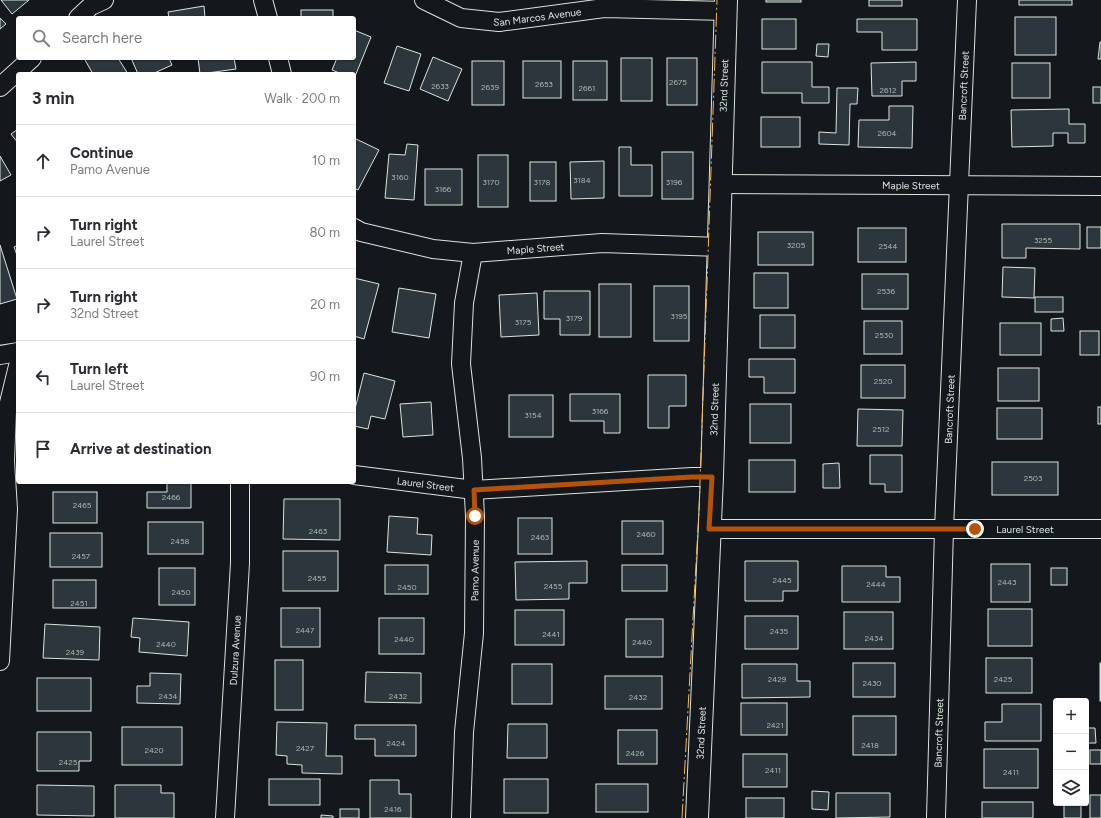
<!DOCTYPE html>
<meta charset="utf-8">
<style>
:root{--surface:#fff;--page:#f2f2f3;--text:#2b2b33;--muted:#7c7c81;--line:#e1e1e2}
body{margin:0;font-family:Figtree,sans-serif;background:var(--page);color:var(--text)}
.controls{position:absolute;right:12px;bottom:12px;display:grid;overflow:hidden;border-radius:4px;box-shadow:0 1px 3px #0004}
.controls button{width:36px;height:36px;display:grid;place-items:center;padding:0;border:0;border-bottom:1px solid var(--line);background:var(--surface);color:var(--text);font:20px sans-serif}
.stop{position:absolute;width:12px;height:12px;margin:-9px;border:3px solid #b45309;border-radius:50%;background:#fff}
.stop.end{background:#b45309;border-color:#fff;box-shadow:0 1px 4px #0008}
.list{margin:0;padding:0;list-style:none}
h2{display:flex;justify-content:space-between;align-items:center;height:52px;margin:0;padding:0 16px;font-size:17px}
h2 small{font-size:13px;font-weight:400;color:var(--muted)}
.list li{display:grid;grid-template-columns:26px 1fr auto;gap:12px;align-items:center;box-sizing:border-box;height:72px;padding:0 16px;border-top:1px solid var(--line)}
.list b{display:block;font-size:15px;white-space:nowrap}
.list p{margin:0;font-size:13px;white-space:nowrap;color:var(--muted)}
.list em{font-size:13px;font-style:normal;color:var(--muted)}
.icon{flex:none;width:22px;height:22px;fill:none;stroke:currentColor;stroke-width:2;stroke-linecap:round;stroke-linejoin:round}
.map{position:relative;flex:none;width:1101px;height:818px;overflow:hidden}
.search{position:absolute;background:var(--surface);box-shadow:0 1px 3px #0004;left:16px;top:16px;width:340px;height:44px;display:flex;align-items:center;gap:10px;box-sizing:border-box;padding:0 14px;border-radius:4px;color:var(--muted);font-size:15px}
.panel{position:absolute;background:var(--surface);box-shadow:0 1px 3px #0004;left:16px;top:72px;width:340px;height:412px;border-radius:4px}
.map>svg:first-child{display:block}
</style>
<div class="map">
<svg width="1101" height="818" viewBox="0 0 1101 818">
<rect width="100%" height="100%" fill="#14181c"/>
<g fill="#2c363c" stroke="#d8e6dc">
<path d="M1 0H29L12 14Z"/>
<rect x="766" y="0" width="35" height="2"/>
<rect x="869" y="0" width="33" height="6"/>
<rect x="1019" y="0" width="53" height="5"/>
<path d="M204 6 205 18H169L168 12Z"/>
<rect x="301" y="10" width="32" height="8"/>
<rect x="1015" y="17" width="41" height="38"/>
<path d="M0 18 6 24 0 29Z"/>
<rect x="762" y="19" width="34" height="30"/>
<path d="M857 19H917V50H882V32H857Z"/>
<path d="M354 30 371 37 354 79V74H342L332 70 337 58H354Z"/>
<path d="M1100 42H1101V59H1098Z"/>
<path d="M817 44H829L828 57 816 56Z"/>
<path d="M397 46 421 54 409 91 384 83Z"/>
<path d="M433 57 462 69 448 101 420 89Z"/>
<path d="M88 58H118L128 74H93L85 60Z"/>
<path d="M131 58H169L172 65 152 74H138Z"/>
<path d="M198 58H234L236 69 200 74Z"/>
<rect x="621" y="58" width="31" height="43"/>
<rect x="667" y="58" width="30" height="47"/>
<rect x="472" y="61" width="32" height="44"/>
<rect x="523" y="61" width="38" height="37"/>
<rect x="573" y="61" width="34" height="39"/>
<path d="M762 62H812V87H829V103H802V93H762Z"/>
<path d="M916 62V81H902V96H872L871 63Z"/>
<rect x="1012" y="63" width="38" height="35"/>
<rect x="1093" y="87" width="8" height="16"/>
<path d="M837 88H858L857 104H850L849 145 819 144V132L836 133Z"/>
<path d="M889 106H913L912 148 858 147 859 120H889Z"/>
<path d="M1069 109V124H1085V143H1068V133H1053V146L1012 147 1011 110Z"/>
<rect x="761" y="117" width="39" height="30"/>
<path d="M18 129V143L11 134Z"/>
<path d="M354 138 379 150 358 190 354 188Z"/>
<path d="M407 144 418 145 414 200 385 198 389 154 405 155Z"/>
<path d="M619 147H631V165H652V196H619Z"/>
<rect x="662" y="152" width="31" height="47"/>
<rect x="478" y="155" width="30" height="52"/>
<path d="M0 156 11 175 0 181Z"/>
<path d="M604 161V198L571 199 570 162Z"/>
<rect x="530" y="162" width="26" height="39"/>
<rect x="425" y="169" width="37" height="36"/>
<path d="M1002 224H1080V249L1026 248V258H1002Z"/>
<rect x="1087" y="227" width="14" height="21"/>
<rect x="858" y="228" width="48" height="34"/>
<rect x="758" y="232" width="55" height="33"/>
<path d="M0 245 17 299 0 304Z"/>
<path d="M18 245V258L14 247Z"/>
<path d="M1003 267 1035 268 1034 298 1002 297Z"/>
<rect x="754" y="273" width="34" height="35"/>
<rect x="862" y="274" width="46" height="35"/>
<path d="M354 278 379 284 364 339 354 336Z"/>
<rect x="599" y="284" width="32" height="53"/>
<rect x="654" y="286" width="35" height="55"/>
<path d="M399 288 436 294 429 338 392 332Z"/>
<path d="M544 291H590V335H560V319H544Z"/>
<path d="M537 293 539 335 501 337 499 295Z"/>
<rect x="1035" y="297" width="28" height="15"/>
<rect x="760" y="315" width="35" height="33"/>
<path d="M1063 318 1064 331H1051V319Z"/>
<rect x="864" y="321" width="38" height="33"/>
<rect x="1000" y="323" width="41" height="32"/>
<rect x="1080" y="331" width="19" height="24"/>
<path d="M749 359H795V393H764V377H749Z"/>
<rect x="861" y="365" width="44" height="33"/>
<rect x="998" y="368" width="41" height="33"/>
<path d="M364 373 395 381 385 419 371 416 368 429 354 426V413Z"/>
<path d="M648 375H686V406H669V428H648Z"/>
<path d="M570 394H620V433H604V421H570Z"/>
<rect x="509" y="395" width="44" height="42"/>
<path d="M431 402 433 435 403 437 400 404Z"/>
<rect x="750" y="404" width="41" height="39"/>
<rect x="1098" y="407" width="3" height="17"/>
<rect x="997" y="408" width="45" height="31"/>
<path d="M858 409 903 410 902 446H857Z"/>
<path d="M870 455H902V492H885V484H870Z"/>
<rect x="749" y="460" width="46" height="32"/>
<rect x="992" y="462" width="66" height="33"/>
<path d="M839 463 840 488H823V464Z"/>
<path d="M167 482H191V508H147V492H167Z"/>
<rect x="53" y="492" width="44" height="31"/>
<path d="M284 499H340V540L283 539Z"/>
<path d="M389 516 418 518 417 534 432 535 431 555 387 552Z"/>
<rect x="518" y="518" width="34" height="36"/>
<rect x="622" y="521" width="41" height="33"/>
<rect x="148" y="522" width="55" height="32"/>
<rect x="50" y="533" width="52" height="34"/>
<rect x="283" y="551" width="55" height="40"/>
<path d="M587 561V583H569V599L516 600 515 562Z"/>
<path d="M745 561H798V591H783V601H745Z"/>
<rect x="991" y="564" width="39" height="38"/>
<rect x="385" y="565" width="43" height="29"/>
<rect x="622" y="565" width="45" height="26"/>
<path d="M842 566H886V577H900V602H842Z"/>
<rect x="159" y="568" width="36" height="37"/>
<rect x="1051" y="568" width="16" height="17"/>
<rect x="53" y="580" width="43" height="28"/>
<rect x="281" y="608" width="39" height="39"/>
<rect x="988" y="609" width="44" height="37"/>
<rect x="515" y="610" width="49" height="35"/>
<rect x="844" y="612" width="49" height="37"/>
<rect x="745" y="616" width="53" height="33"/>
<path d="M133 618 189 622 187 656 139 652 140 638 131 637Z"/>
<rect x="379" y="618" width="45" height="36"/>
<rect x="626" y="619" width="37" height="38"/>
<path d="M45 624 100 627 99 660 43 658Z"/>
<rect x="986" y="658" width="46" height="35"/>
<rect x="275" y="660" width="28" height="50"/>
<rect x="853" y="663" width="42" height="34"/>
<rect x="1100" y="663" width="1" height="38"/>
<rect x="512" y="664" width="40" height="40"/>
<path d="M742 664H797V681H810V697L742 698Z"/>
<path d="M366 672 421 673V703L365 702Z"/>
<path d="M150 673 181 674 180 704 137 703V686H150Z"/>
<rect x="605" y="676" width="57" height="33"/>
<rect x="37" y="678" width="54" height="33"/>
<rect x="741" y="703" width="46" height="32"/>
<path d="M1002 704H1041V741H985V722H1002Z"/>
<rect x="853" y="716" width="43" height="39"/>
<path d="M277 722 327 723 326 756H342V774L302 773V765L287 764V756L276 755Z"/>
<path d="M508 724H547V758H507Z"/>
<path d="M355 725H416V756H375V739H355Z"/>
<rect x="122" y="727" width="60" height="38"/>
<path d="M1086 728H1095L1096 743H1086Z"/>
<rect x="618" y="730" width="39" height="34"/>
<path d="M37 732H91V761H79V771H37Z"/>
<rect x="984" y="749" width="54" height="39"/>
<rect x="1090" y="750" width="11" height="14"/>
<rect x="743" y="754" width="44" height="33"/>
<rect x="269" y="779" width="51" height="26"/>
<rect x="504" y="779" width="44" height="34"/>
<path d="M370 780H399V794H411V818H370Z"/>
<rect x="596" y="784" width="52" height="28"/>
<path d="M37 785 94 786V816L37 815Z"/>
<path d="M115 785H161V793H174V818H115Z"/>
<path d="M812 791 829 792 828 810 812 809Z"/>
<path d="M836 793H890V817L836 818Z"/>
<rect x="1090" y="795" width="11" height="23"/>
<rect x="746" y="798" width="38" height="20"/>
<rect x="982" y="802" width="51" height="16"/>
<rect x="1064" y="804" width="17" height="14"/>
<rect x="340" y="809" width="19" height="9"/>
<path d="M321 815 333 816V818H321Z"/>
</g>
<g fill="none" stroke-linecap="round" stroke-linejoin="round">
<g stroke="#d8e6dc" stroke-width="20">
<g id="minor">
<path d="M263 0 268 18"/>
<path id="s1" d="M424 0 461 18 499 22 604 8 726 11"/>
<path d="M78 18 91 6 104 0"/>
<path d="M278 58 282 74"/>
<path d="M0 87 32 58"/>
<path id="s2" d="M721 184 1101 186"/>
<path id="s3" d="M354 228 361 232 433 249 473 253 602 243 720 247"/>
<path d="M0 355 18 352"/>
<path id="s4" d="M354 475 474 490 692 477H712"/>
<path id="s5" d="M709 529H1101"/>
<path d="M0 661 8 509 5 461 7 411 18 366"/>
<path id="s6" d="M225 818 240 563V482"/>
<path id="s7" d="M461 818 464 732 474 633 475 516 472 458 461 364 464 303 473 253"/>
<path id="s8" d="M936 818 944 529 967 0"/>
</g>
</g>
<g stroke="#d8e6dc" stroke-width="24">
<g id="tertiary">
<path id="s9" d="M697 818 712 477 726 0"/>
</g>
</g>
<use href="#minor" stroke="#14181c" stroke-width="18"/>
<use href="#tertiary" stroke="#14181c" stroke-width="22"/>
<path stroke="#ffb74d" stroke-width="1" stroke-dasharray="14 3 2 3" stroke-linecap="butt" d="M682 818 699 510 717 0"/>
</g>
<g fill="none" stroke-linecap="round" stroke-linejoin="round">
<path stroke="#b45309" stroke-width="5" d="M475 516 474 490 692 477H712L709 529H975"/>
</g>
<g text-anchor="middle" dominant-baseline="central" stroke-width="3" stroke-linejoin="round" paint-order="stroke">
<g font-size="8" fill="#adbab4">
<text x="678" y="82">2675</text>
<text x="544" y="84">2653</text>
<text x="440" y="86">2633</text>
<text x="490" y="87">2639</text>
<text x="587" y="88">2661</text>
<text x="888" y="90">2612</text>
<text x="887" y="133">2604</text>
<text x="400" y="177">3160</text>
<text x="582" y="180">3184</text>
<text x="491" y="182">3170</text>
<text x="542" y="182">3178</text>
<text x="674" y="182">3196</text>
<text x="443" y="189">3166</text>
<text x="1043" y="240">3255</text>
<text x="796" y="245">3205</text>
<text x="888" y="246">2544</text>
<text x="886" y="291">2536</text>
<text x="679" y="316">3195</text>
<text x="574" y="318">3179</text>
<text x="523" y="322">3175</text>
<text x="884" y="335">2530</text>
<text x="883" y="381">2520</text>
<text x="600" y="411">3166</text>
<text x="533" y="415">3154</text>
<text x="881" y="429">2512</text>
<text x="1033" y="478">2503</text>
<text x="171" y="497">2466</text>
<text x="82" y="505">2465</text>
<text x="318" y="531">2463</text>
<text x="646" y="534">2460</text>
<text x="540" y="537">2463</text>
<text x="180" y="541">2458</text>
<text x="81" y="556">2457</text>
<text x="317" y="578">2455</text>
<text x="782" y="580">2445</text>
<text x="1007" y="582">2443</text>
<text x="876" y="584">2444</text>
<text x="553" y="586">2455</text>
<text x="407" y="587">2450</text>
<text x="181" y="592">2450</text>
<text x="79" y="603">2451</text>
<text x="305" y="630">2447</text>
<text x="779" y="631">2435</text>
<text x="551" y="634">2441</text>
<text x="874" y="638">2434</text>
<text x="404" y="639">2440</text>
<text x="642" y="642">2440</text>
<text x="166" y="644">2440</text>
<text x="75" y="652">2439</text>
<text x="777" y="679">2429</text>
<text x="1003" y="679">2425</text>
<text x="872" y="683">2430</text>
<text x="168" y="696">2434</text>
<text x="398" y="696">2432</text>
<text x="638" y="697">2432</text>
<text x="775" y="725">2421</text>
<text x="396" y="743">2424</text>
<text x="870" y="745">2418</text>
<text x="305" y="748">2427</text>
<text x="154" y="750">2420</text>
<text x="635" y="753">2426</text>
<text x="68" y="762">2425</text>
<text x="773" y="770">2411</text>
<text x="1011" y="772">2411</text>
<text x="393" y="809">2416</text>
</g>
<g font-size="10" fill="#d8e6dc" stroke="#14181c">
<text stroke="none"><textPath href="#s1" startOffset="118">San Marcos Avenue</textPath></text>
<text stroke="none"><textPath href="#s9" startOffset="733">32nd Street</textPath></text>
<text stroke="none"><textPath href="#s8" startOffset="733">Bancroft Street</textPath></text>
<text stroke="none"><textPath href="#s2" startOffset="190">Maple Street</textPath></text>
<text stroke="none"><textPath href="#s3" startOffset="185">Maple Street</textPath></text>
<text stroke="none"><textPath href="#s9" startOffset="409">32nd Street</textPath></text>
<text stroke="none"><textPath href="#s8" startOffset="409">Bancroft Street</textPath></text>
<text stroke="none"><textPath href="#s4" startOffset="72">Laurel Street</textPath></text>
<text stroke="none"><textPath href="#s5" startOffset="316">Laurel Street</textPath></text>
<text stroke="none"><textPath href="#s7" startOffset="248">Pamo Avenue</textPath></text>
<text stroke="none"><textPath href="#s6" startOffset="168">Dulzura Avenue</textPath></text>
<text stroke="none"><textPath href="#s9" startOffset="85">32nd Street</textPath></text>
<text stroke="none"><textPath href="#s8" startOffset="85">Bancroft Street</textPath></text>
</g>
</g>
</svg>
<div class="controls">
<button>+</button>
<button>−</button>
<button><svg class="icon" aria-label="layers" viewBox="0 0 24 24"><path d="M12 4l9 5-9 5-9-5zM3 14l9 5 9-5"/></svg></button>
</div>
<div class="stop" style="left:475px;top:516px"></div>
<div class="stop end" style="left:975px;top:529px"></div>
<div class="search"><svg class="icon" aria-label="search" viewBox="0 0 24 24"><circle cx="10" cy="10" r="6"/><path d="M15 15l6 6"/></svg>Search here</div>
<section class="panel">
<h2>3 min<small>Walk · 200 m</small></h2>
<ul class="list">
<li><svg class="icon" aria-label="ahead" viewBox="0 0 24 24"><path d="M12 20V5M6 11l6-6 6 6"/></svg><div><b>Continue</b><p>Pamo Avenue</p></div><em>10 m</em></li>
<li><svg class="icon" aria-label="right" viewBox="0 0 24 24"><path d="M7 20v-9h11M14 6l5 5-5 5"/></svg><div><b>Turn right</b><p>Laurel Street</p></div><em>80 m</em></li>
<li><svg class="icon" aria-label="right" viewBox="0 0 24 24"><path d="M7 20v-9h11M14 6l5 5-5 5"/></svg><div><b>Turn right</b><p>32nd Street</p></div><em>20 m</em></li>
<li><svg class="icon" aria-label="left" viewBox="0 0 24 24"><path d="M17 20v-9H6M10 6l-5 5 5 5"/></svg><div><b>Turn left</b><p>Laurel Street</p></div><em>90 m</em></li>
<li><svg class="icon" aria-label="arrive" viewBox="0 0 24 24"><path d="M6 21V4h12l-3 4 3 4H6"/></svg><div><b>Arrive at destination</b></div></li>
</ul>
</section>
</div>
